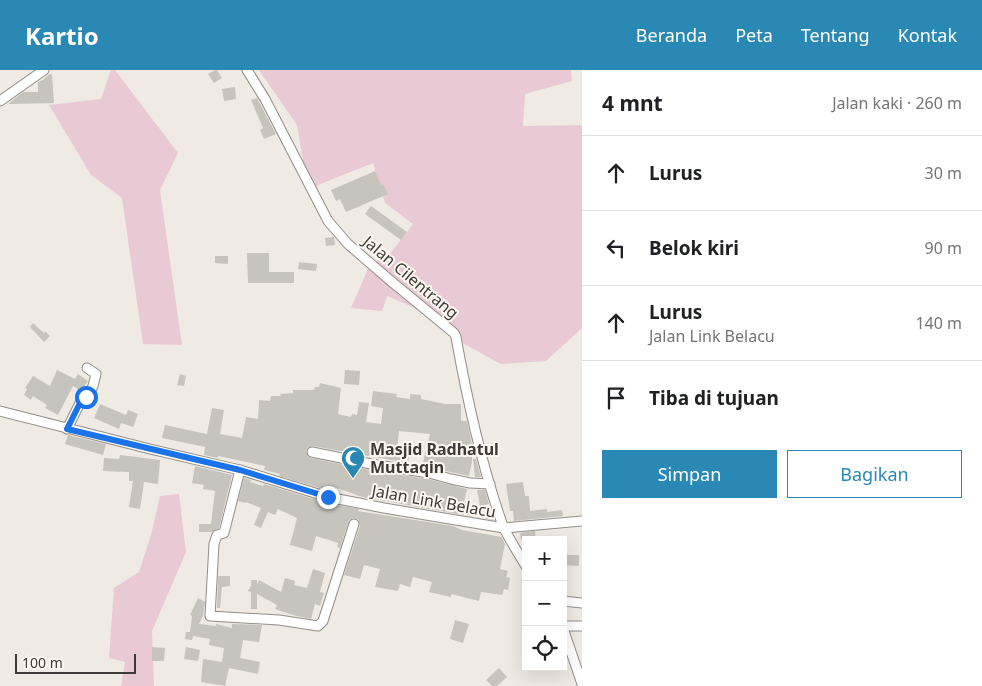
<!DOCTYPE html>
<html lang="id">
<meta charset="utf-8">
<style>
:root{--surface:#fff;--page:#f2f2f2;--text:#202124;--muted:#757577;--line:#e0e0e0;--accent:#2a88b4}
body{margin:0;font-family:"Noto Sans",sans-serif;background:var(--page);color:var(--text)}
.controls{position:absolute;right:15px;bottom:15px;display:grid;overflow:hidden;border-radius:0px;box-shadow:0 5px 20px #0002}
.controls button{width:45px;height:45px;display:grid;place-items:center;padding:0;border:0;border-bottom:1px solid var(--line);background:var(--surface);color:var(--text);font:25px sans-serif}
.scale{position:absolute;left:15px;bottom:12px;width:121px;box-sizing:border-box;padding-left:5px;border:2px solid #3d3a38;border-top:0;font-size:14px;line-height:18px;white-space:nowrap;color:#3d3a38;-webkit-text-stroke:4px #fdf7f1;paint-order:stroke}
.stop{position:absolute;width:15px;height:15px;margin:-11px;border:4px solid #1a73e8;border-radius:50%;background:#fff}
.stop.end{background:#1a73e8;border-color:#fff;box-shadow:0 1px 5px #0008}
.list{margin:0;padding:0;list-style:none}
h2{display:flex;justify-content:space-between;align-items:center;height:65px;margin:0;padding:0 20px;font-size:21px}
h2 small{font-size:16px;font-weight:400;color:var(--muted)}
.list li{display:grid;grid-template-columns:32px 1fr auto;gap:15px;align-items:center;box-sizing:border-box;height:75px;padding:0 20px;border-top:1px solid var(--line)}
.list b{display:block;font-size:19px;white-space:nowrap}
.list p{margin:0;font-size:16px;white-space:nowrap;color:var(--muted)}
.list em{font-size:16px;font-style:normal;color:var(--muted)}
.actions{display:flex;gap:10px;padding:15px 20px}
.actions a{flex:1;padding:11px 0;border:1px solid var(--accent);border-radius:0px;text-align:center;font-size:18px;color:var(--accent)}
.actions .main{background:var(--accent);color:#fff}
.icon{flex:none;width:28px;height:28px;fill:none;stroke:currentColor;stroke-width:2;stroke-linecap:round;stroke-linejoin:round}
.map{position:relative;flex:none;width:582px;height:616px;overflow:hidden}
header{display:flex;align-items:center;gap:30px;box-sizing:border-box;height:70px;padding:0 25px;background:var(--accent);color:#fff}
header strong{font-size:24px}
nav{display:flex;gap:28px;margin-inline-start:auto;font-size:18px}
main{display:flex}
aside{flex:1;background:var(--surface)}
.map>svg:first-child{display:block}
</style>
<header>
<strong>Kartio</strong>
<nav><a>Beranda</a><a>Peta</a><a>Tentang</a><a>Kontak</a></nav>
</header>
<main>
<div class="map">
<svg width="582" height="616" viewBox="0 0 582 616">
<rect width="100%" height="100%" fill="#f0eae4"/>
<g fill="#e9c9d3">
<path d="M111 0H115L178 83 160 120 182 275 143 274 122 128 91 105 49 35 101 29Z"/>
<path d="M259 0H571L572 11 525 24 523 56 582 55V258L546 291 501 294 457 270 422 241 387 226 382 241 351 238 371 192 387 188 413 154 385 133 373 93 308 119 297 55Z"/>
<path d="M179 424 186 482 152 561 154 616H121L125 592 109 588 114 518 139 502 151 465 160 426Z"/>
</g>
<g fill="#c6c4bd">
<path d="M215 0H217L222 8 214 13 208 4Z"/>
<path d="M52 4 54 33 8 34 23 22H38V12L43 10 48 5Z"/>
<path d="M235 17 236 29 224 31 222 19Z"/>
<path d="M257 28 276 64 264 69 260 60 263 58 251 30Z"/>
<path d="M375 101 381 115 383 114 388 124 346 142 340 129 336 131 331 120Z"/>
<path d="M371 136 407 162 401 170 365 144Z"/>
<path d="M334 167 335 175 326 176 325 168Z"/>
<path d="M247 183H269V202H294V213H248Z"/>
<path d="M215 186H228V194L215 193Z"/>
<path d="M299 192 317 194 316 201 298 199Z"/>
<path d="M33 253 44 263 45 261 50 266 44 272 30 257Z"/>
<path d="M57 300 75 309 78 304 88 311 81 321 73 316 58 345 45 338 47 335 33 326 31 330 24 325 27 319 25 318 33 306 50 316Z"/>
<path d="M345 300 360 301 359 315 344 314Z"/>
<path d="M180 304 186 306 184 316 177 315Z"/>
<path d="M320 313 341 318 338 344 351 347 352 344 357 345 359 332 369 333 366 352 381 354 383 338 371 336 373 321 397 324 396 327 410 329V324L421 325V329L445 334H461V351H467L472 374V392L469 406 422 396 430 364 399 361 397 380 410 381 408 393 313 376 308 378 306 381 308 386 311 388 370 400 428 409 467 419 464 432H466L464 445 362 427 334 417 332 421H330L279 406 280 404 264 400 265 396 218 386V388L204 385 205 377 162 368 165 355 207 364 212 338 224 340 220 364 242 368 246 347 258 349 259 330 270 331 271 326H281L280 324 293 323V320H314L315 317H319Z"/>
<path d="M100 334 126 345 128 340 138 344 133 357 121 353 119 359 94 348Z"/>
<path d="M68 365 106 374 103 385 65 374Z"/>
<path d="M120 385 160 390 158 414 144 412 140 439 129 437 133 411H129V402L103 401 104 388 119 389Z"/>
<path d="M473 389H476L481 407H475Z"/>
<path d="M195 396 232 405 219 458 212 462H199V454H211L215 421 203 419 204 415 192 413Z"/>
<path d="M244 408 251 410 250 412 263 416 264 414 327 433 359 439 358 441 453 456 462 460 502 467 505 474 500 499 508 501 506 507 510 508 508 520 504 519 502 525 481 522 479 531 451 524V527L429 522 432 512 413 507 410 517 400 514 398 521 375 517 380 499 364 495 360 509 344 505 360 456 358 449 353 448 349 450 340 478 337 477 338 473 316 466 312 481 290 475 297 448 278 439 275 445 268 442 261 458 254 455 261 438 246 432V433L238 431Z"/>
<path d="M523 412 525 426H529L530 441 547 439V442L562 440 563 446 514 451 513 441H510L506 414Z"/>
<path d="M477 420H485L489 434 480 436Z"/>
<path d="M486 441H491L494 450 486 449Z"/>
<path d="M535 461 536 470H521L520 463Z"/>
<path d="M564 485H579V496L563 495Z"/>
<path d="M313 499 325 503 320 522 324 523 320 536 315 534 311 549 296 546 275 539 277 535 257 524V539H251V522L248 521 251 516V510H257V514L259 510 281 522 285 508 295 511 294 515 307 518Z"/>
<path d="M218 506H230V516L222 517 220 538H217Z"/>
<path d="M198 528 205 532 203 546 199 554 216 556V554L232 558V554L262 555 259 572 243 570 240 588 260 592 258 604 229 598 225 616 201 612 203 589 222 592 224 578 209 575 210 569 193 566 192 570 185 569 186 562H190L192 546 190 545Z"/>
<path d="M455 550 469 554 463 573 450 569Z"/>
<path d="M152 577 165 578 164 591H152Z"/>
<path d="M186 577 200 580 198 591 184 589Z"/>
<path d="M499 598 507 607 497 616H492L486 610Z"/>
</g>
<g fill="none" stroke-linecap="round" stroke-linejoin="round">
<g stroke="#938d87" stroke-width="11">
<g id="minor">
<path d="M247 0 265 29 328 151 348 174 392 212 454 263 456 267C467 329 482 397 503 456 509 469 518 483 526 496"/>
<path d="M0 31 44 0"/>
<path d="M0 341 150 379 240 400 328 427 384 438 504 458 582 451"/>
<path d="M67 359 81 331 89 325 93 316 96 304 87 298"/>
<path d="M312 382 371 394 429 403 451 409 470 413 490 414"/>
<path d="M240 400 224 463 217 465 214 474 210 546 279 550 318 556 323 551 354 454"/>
<path d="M563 531 582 533"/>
<path d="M563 556H582"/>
<path d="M563 558 582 614"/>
</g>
</g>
<use href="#minor" stroke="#fff" stroke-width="9"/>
</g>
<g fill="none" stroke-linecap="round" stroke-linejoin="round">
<path stroke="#1a73e8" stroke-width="6" d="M86 327 81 331 67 359 240 400 328 427"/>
</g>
<defs>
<g id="mosque-pin" transform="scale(1.25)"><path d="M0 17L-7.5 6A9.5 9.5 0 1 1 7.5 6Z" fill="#2a88b4" stroke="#fdf7f1"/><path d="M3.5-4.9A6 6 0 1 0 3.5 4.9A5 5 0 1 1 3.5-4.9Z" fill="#fff"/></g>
</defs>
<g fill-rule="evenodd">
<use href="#mosque-pin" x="353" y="388"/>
</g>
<g text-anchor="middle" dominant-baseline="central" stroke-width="4" stroke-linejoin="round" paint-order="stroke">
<g font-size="16" fill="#3d3a38" stroke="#fdf7f1">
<text transform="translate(411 207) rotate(40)">Jalan Cilentrang</text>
<text transform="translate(434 431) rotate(10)">Jalan Link Belacu</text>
</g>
<g font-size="16" font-weight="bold" fill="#3d3a38" stroke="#fdf7f1" text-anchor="start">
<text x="370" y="379">Masjid Radhatul<tspan x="370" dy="18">Muttaqin</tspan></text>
</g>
</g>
</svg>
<div class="controls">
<button>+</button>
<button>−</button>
<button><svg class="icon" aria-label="locate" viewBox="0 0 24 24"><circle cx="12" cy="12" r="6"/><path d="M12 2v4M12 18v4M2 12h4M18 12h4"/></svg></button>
</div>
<div class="scale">100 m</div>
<div class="stop" style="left:86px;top:327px"></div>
<div class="stop end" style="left:328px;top:427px"></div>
</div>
<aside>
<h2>4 mnt<small>Jalan kaki · 260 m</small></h2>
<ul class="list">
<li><svg class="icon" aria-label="ahead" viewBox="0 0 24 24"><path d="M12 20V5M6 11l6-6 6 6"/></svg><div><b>Lurus</b></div><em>30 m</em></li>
<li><svg class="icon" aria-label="left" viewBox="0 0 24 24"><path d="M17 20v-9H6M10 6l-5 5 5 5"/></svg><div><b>Belok kiri</b></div><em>90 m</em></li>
<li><svg class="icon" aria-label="ahead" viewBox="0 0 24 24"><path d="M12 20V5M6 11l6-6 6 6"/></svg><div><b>Lurus</b><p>Jalan Link Belacu</p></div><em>140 m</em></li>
<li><svg class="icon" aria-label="arrive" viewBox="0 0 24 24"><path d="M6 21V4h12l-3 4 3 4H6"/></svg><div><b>Tiba di tujuan</b></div></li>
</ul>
<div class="actions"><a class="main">Simpan</a><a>Bagikan</a></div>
</aside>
</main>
